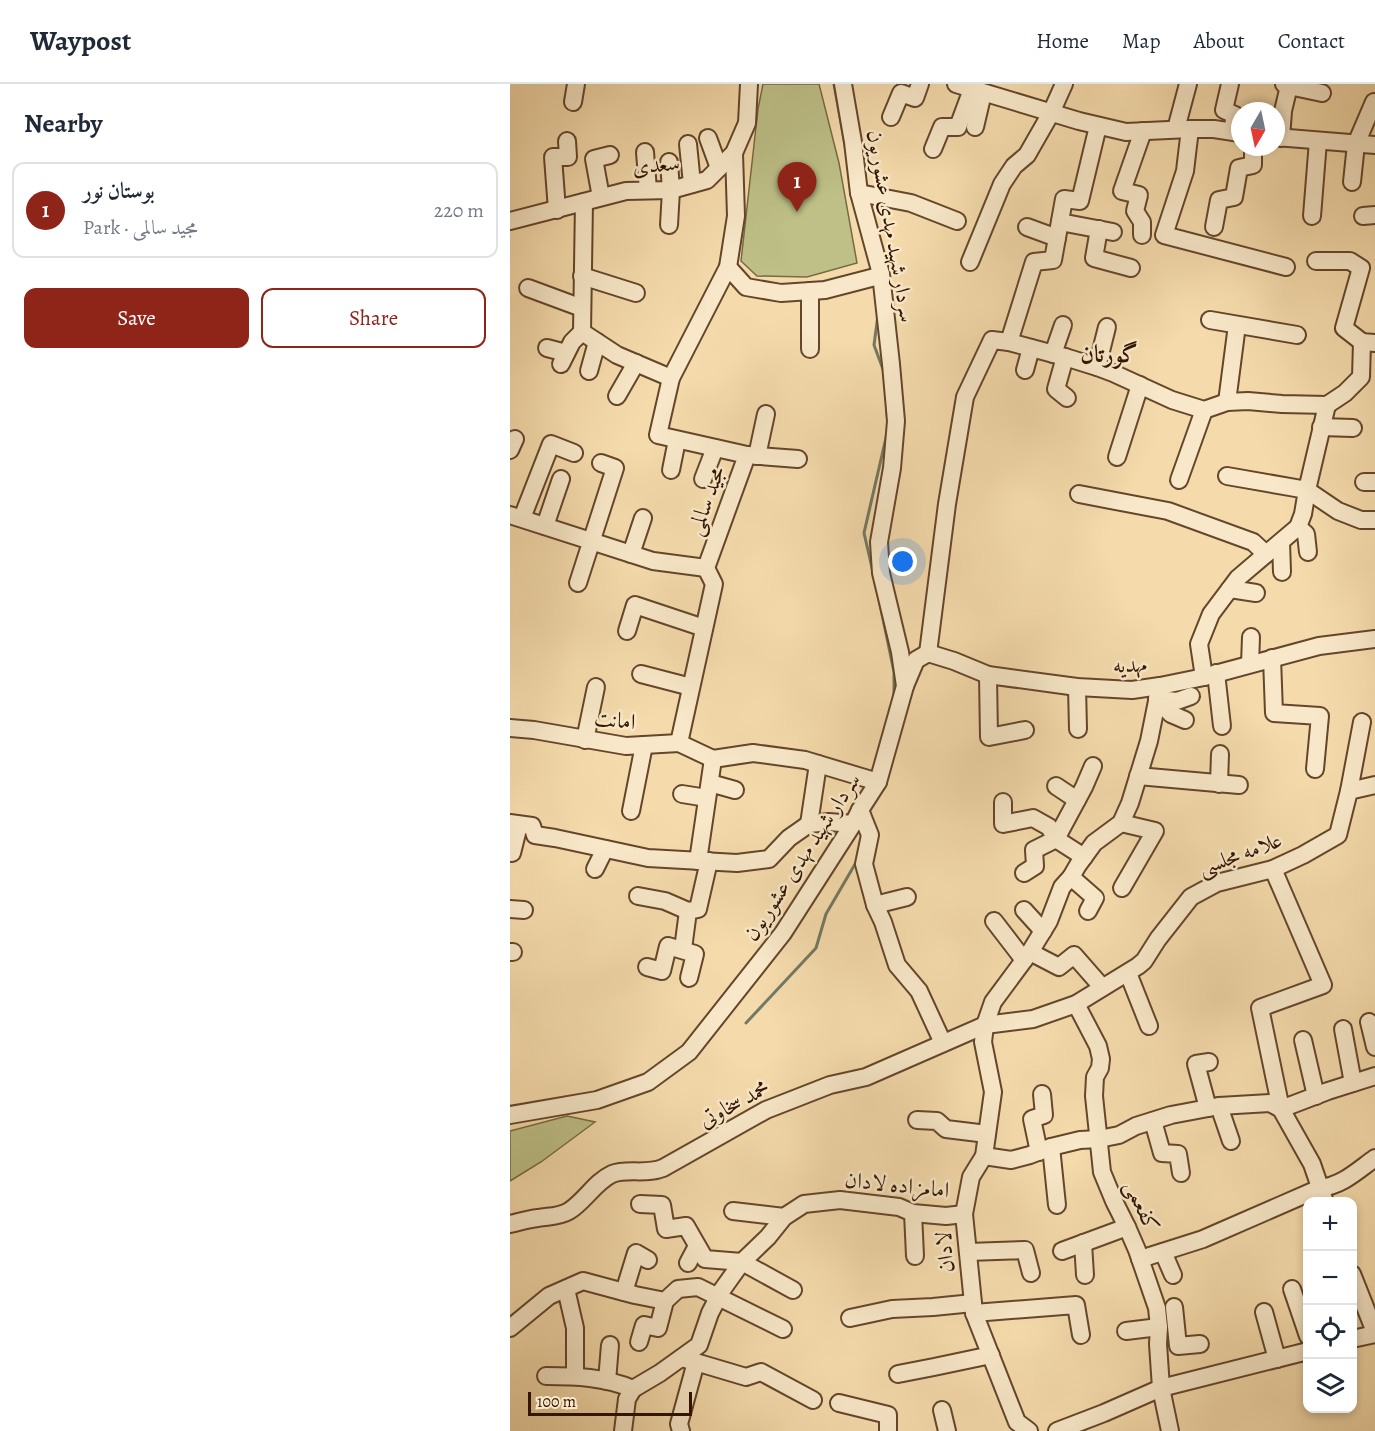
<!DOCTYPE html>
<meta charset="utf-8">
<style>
:root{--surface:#fff;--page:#f6f6f7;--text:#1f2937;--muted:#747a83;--line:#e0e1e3;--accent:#8f2418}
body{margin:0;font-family:Alegreya,Amiri,serif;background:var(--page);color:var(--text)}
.controls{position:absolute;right:18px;bottom:18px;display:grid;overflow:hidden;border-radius:12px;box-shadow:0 3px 9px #0003}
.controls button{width:54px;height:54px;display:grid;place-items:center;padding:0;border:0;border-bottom:2px solid var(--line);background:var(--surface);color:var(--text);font:30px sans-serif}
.compass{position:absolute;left:721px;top:18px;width:54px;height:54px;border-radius:50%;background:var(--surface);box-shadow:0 3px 9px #0003;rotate:189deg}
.scale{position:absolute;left:18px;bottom:15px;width:164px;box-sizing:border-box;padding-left:6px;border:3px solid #331500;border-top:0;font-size:16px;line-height:21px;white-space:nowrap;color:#331500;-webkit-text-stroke:4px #f8e8c9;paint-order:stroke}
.you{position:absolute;left:393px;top:478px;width:21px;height:21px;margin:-15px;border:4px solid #fff;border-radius:50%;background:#1a73e8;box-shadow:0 0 0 9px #1a73e833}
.badge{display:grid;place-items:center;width:39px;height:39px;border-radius:50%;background:var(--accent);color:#fff;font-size:20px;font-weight:700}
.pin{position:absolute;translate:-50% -50px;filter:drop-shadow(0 2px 3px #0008)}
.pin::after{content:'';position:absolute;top:32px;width:21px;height:18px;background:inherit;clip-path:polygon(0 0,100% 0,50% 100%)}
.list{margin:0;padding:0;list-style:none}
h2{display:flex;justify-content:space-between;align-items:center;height:78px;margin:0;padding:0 24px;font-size:26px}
h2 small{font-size:20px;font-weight:400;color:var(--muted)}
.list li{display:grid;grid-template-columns:39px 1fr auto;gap:18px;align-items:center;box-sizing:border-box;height:96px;margin:0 12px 12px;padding:0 12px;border:2px solid var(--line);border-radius:12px}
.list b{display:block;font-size:22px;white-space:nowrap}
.list p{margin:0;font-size:20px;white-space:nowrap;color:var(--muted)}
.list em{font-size:20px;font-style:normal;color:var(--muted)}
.actions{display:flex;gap:12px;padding:18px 24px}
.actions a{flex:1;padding:14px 0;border:2px solid var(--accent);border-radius:12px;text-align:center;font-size:21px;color:var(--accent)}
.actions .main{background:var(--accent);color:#fff}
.icon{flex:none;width:33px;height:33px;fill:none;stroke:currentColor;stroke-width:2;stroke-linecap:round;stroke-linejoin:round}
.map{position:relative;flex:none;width:865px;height:1347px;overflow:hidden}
header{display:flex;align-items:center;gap:36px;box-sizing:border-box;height:84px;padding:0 30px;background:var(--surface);border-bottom:2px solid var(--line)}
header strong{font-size:28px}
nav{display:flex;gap:33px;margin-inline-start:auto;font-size:21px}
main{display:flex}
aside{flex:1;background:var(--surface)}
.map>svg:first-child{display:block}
</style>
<header>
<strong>Waypost</strong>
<nav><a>Home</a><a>Map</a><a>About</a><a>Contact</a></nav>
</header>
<main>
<aside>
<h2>Nearby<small></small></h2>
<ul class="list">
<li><span class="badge">1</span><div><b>بوستان نور</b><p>Park · مجید سالمی</p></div><em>220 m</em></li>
</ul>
<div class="actions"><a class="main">Save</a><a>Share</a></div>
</aside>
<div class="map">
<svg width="865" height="1347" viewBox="0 0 865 1347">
<rect width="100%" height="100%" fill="#f5dbac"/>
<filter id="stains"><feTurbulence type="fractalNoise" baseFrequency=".00333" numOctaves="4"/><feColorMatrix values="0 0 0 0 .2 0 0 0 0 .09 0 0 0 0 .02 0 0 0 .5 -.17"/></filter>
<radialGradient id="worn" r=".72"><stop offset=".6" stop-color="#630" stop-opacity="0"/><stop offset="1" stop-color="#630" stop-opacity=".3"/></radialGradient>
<g fill="#bec088" stroke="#786a44" stroke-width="1.5">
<path d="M253 0H309L329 79 347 179 297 193 247 192 231 177 248 25Z"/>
<path d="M57 1032 85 1038 31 1078 0 1097V1047Z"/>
</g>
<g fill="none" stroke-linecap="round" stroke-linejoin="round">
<g stroke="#737962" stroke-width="3">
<path d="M324 0 337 72"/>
<path d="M368 231 364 261 374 288"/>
<path d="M363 488 354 449 378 345 377 327"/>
<path d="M367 506 384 588V612"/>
<path d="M236 939 306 864 316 830 348 775"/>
</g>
<g stroke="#64462b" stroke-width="20">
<g id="minor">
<path d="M446 0 569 37 616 48 680 45H704L730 49"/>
<path d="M720 0 714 26 725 31 722 47"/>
<path d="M779 2 812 9"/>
<path d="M63 18 66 0"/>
<path d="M381 33 391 9 405 14 410 0"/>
<path d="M465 43 473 9"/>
<path d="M666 45 678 0"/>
<path d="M680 45 675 87 654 151 776 183"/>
<path d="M766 53 865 61"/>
<path d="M198 54 209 84"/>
<path d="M771 54 773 27 779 2 774 0"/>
<path d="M178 60 182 100"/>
<path d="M423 65 432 43H448L464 0"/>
<path d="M135 68 138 106"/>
<path d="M842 98 846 60 864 18"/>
<path d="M349 109 401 119 447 137"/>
<path d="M91 113 84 75 100 71"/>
<path d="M47 126 43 73H58L57 57"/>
<path d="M802 132 808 57"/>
<path d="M853 132 865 131"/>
<path d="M0 137 116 107 161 106 197 96 224 69 237 39 239 0"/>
<path d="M550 138 603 148"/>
<path d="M159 141 161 106 159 78"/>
<path d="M517 143 547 154"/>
<path d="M704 143 709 116 724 113 729 84 743 81V63"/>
<path d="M589 145 584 174 621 184"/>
<path d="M632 151V138L625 127 629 111 612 107 633 47"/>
<path d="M806 177H840L851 184 834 244 852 258 865 259"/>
<path d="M460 178 492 100 504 82 517 71 541 29 554 0"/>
<path d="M218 183 236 203 271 209 315 206 365 193 371 190"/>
<path d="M72 192 126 209"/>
<path d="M18 204 72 224"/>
<path d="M300 207V265"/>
<path d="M700 236 787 251"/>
<path d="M72 248 74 118"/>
<path d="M72 248 107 271 161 294"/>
<path d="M499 258 524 178 543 176 554 115 570 117 588 42"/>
<path d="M37 264 56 269"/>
<path d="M543 270 553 241"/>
<path d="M555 273 546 305 557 314"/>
<path d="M51 280 62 258 72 248"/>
<path d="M587 283 597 243"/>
<path d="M515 286 521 264"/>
<path d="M79 287 87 258"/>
<path d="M107 312 126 279"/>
<path d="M717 318 727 241"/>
<path d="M811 343 843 344"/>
<path d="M0 366 5 355"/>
<path d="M237 371 288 375"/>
<path d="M247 372 256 330"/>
<path d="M607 373 630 301"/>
<path d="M161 386 167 356"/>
<path d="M717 392 797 406 828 427 851 436H865"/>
<path d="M193 395 205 364"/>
<path d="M669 396 694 326"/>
<path d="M854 398H865"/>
<path d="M569 410 658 427 743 458 756 470"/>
<path d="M0 431 143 477 196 484 237 371 148 351 161 294 218 183 226 132 224 69"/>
<path d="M12 434 41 360 64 369"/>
<path d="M35 442 51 395"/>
<path d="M788 443 796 450 798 468"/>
<path d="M771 458 772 488"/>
<path d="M121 470 133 434"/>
<path d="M68 499 105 384 91 379"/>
<path d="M720 505 746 509"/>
<path d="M117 547 125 521 194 544"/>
<path d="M418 569 437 420 455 313 482 256 499 258 555 273 587 283 603 289 662 316 694 326 717 318 738 317 772 320 817 321 835 309 851 293 852 258"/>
<path d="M762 574 764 629 810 632 805 685"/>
<path d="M740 580 741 553"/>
<path d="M706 589 712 642"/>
<path d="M131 590 181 603"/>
<path d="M478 591 479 653 515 646"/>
<path d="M694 593 689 560 701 530 728 494 788 443 793 430 797 406 817 321"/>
<path d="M395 602 406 576 418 569 444 577 478 591 567 603 622 606 650 602 694 593 809 562 865 555"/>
<path d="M567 603 568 645"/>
<path d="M647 615 661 630 675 636"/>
<path d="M647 615 667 617 681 612"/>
<path d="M0 644 24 646 116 662 169 659 203 675"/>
<path d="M75 656 86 603"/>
<path d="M169 659 204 500 196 484"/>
<path d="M203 675 243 669 295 676 368 698"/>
<path d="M628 692 729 701"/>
<path d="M200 699 225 706"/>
<path d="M709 700 710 670"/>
<path d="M546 702 567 716"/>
<path d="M839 707 852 638"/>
<path d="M172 710 197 714"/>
<path d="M493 718V740L523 734 539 743 546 755 574 773"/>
<path d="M350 726 360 751 354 780 365 821 373 838 387 881 409 907 433 959"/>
<path d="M121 727 134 661"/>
<path d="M0 739 22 742 25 751 45 754 138 774 227 779 259 775 279 754 299 740 319 738 343 740"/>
<path d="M611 739 645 747 612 804"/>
<path d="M299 740 308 680"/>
<path d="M2 769 9 741"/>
<path d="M188 777 203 675"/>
<path d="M85 785 95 765"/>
<path d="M763 785 813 901 750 924 771 1025 818 1007 865 992"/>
<path d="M514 789 525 782 524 766 546 755 574 703 583 682"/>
<path d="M561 793 585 814 578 827"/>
<path d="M128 812 155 817 178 827"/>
<path d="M365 821 397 813"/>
<path d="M0 825 14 826"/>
<path d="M514 826 533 847"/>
<path d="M484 837 514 876"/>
<path d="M173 865 178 827 188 825 199 777"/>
<path d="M0 868H3"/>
<path d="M520 868 549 883 564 871 592 903"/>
<path d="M137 883 152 887 158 862 185 870 179 894"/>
<path d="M618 889 639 942"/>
<path d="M566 920 588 962 591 975 590 984 585 993 584 1012 592 1088 604 1117 617 1143 627 1166 647 1224 649 1243 648 1260 651 1304 660 1347"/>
<path d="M859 938 865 963"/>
<path d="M833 945 843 999"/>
<path d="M793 956 806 1012"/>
<path d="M709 1022 721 1057"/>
<path d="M698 1024 686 980 699 978"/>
<path d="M0 1031 87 1016 138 998 179 968 273 849 343 740 350 726 368 698 395 602 390 568 371 489 369 458 382 384 386 337 381 280 371 190 349 109 343 58 333 0"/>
<path d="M407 1036 427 1037 436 1045 477 1050"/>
<path d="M643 1037 652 1069 668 1070 671 1089"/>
<path d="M541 1063 547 1121"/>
<path d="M529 1068 522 1035 534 1031 532 1010"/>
<path d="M474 1072 501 1076 520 1071 541 1063 570 1056 589 1055 609 1051 626 1042 661 1031 709 1022 760 1019 771 1025 802 1080 815 1118"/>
<path d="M130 1120 152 1121 156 1145 176 1142 195 1175 232 1178 283 1206"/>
<path d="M223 1127 274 1133"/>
<path d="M403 1129 405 1172"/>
<path d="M0 1140C9 1138 18 1135 28 1134 39 1132 49 1133 59 1127 75 1117 85 1098 102 1090 117 1084 136 1091 153 1084L256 1026 320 1001 356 993 475 941 523 935 566 920 628 882 634 877 648 855 681 813 707 799 763 785 793 771 828 751 839 707 865 701"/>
<path d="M573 1159 575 1191"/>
<path d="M552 1167 617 1143"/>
<path d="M458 1168 515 1166 521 1189"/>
<path d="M653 1168 663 1191"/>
<path d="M630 1175 693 1155 810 1104C833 1101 847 1087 865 1074"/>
<path d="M178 1179 187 1162"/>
<path d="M842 1190 865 1248"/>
<path d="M56 1205 65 1244V1292"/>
<path d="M782 1205 798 1252"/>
<path d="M114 1208 126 1169 138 1176"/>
<path d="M664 1223 668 1262 690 1260"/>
<path d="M754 1228 767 1275"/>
<path d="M464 1229 566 1221 571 1251"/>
<path d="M340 1234 382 1225 423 1223 463 1219"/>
<path d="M0 1244 39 1212 73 1197 125 1211 155 1217 168 1205 188 1203 273 1245"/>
<path d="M616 1247 649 1243"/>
<path d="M842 1255 865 1250"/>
<path d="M129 1258 134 1241 148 1244 155 1217"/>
<path d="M172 1274 236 1293 251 1288 303 1316"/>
<path d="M388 1290 424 1283 481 1271"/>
<path d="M36 1292C65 1292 95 1293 123 1305"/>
<path d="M97 1297 100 1261"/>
<path d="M329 1319 378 1331V1347"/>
<path d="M432 1326 437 1347"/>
<path d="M113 1347 117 1315 123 1305 150 1289 189 1261 200 1229 212 1206 232 1178 258 1153 274 1133 294 1120 330 1116 389 1123 403 1129 436 1132 454 1130"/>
<path d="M171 1347 169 1340 186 1278"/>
<path d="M519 1347 507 1338 464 1229 454 1130 461 1093 474 1072 483 1008 473 958 475 941 483 918 520 868 539 837 552 803 561 793 568 781 584 759 611 739 620 719 639 657 650 602"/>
<path d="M547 1347 594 1329 651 1304 798 1267"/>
</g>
</g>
<use href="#minor" stroke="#f8e8c9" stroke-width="16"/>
</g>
<g text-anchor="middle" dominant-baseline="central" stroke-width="5" stroke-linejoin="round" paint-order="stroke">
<g font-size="22" fill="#331500" stroke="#f8e8c9">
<text transform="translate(146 81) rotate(-6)">سعدی</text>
<text transform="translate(381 142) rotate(80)">سردار شهید مهدی عشوریون</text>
<text transform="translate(196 417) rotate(-70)">مجید سالمی</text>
<text transform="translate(620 581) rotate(-2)">مهدیه</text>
<text transform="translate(105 636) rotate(6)">امانت</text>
<text transform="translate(730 770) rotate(-20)">علامه مجلسی</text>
<text transform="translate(292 773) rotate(-57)">سردار شهید مهدی عشوریون</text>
<text transform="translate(224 1020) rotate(-28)">محمد سخاوتی</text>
<text transform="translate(387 1101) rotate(6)">امامزاده لادان</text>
<text transform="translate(632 1122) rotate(66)">کفعمی</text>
<text transform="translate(435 1168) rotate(-95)">لادان</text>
</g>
<g font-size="24" font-weight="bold" fill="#331500" stroke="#f8e8c9">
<text x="599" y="270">گورتان</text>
</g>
</g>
<rect width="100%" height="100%" filter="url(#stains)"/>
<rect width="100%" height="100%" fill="url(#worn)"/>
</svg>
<div class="controls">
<button>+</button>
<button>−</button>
<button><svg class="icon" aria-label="locate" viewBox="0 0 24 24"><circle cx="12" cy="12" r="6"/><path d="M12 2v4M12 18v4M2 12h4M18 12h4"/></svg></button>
<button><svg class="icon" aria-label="layers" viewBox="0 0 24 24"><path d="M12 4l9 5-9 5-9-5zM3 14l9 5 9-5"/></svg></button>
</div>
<svg class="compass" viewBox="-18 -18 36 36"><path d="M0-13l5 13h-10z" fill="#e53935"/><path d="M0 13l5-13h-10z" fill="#747a83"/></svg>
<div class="scale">100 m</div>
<div class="you"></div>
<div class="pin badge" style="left:287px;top:128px">1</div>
</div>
</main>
